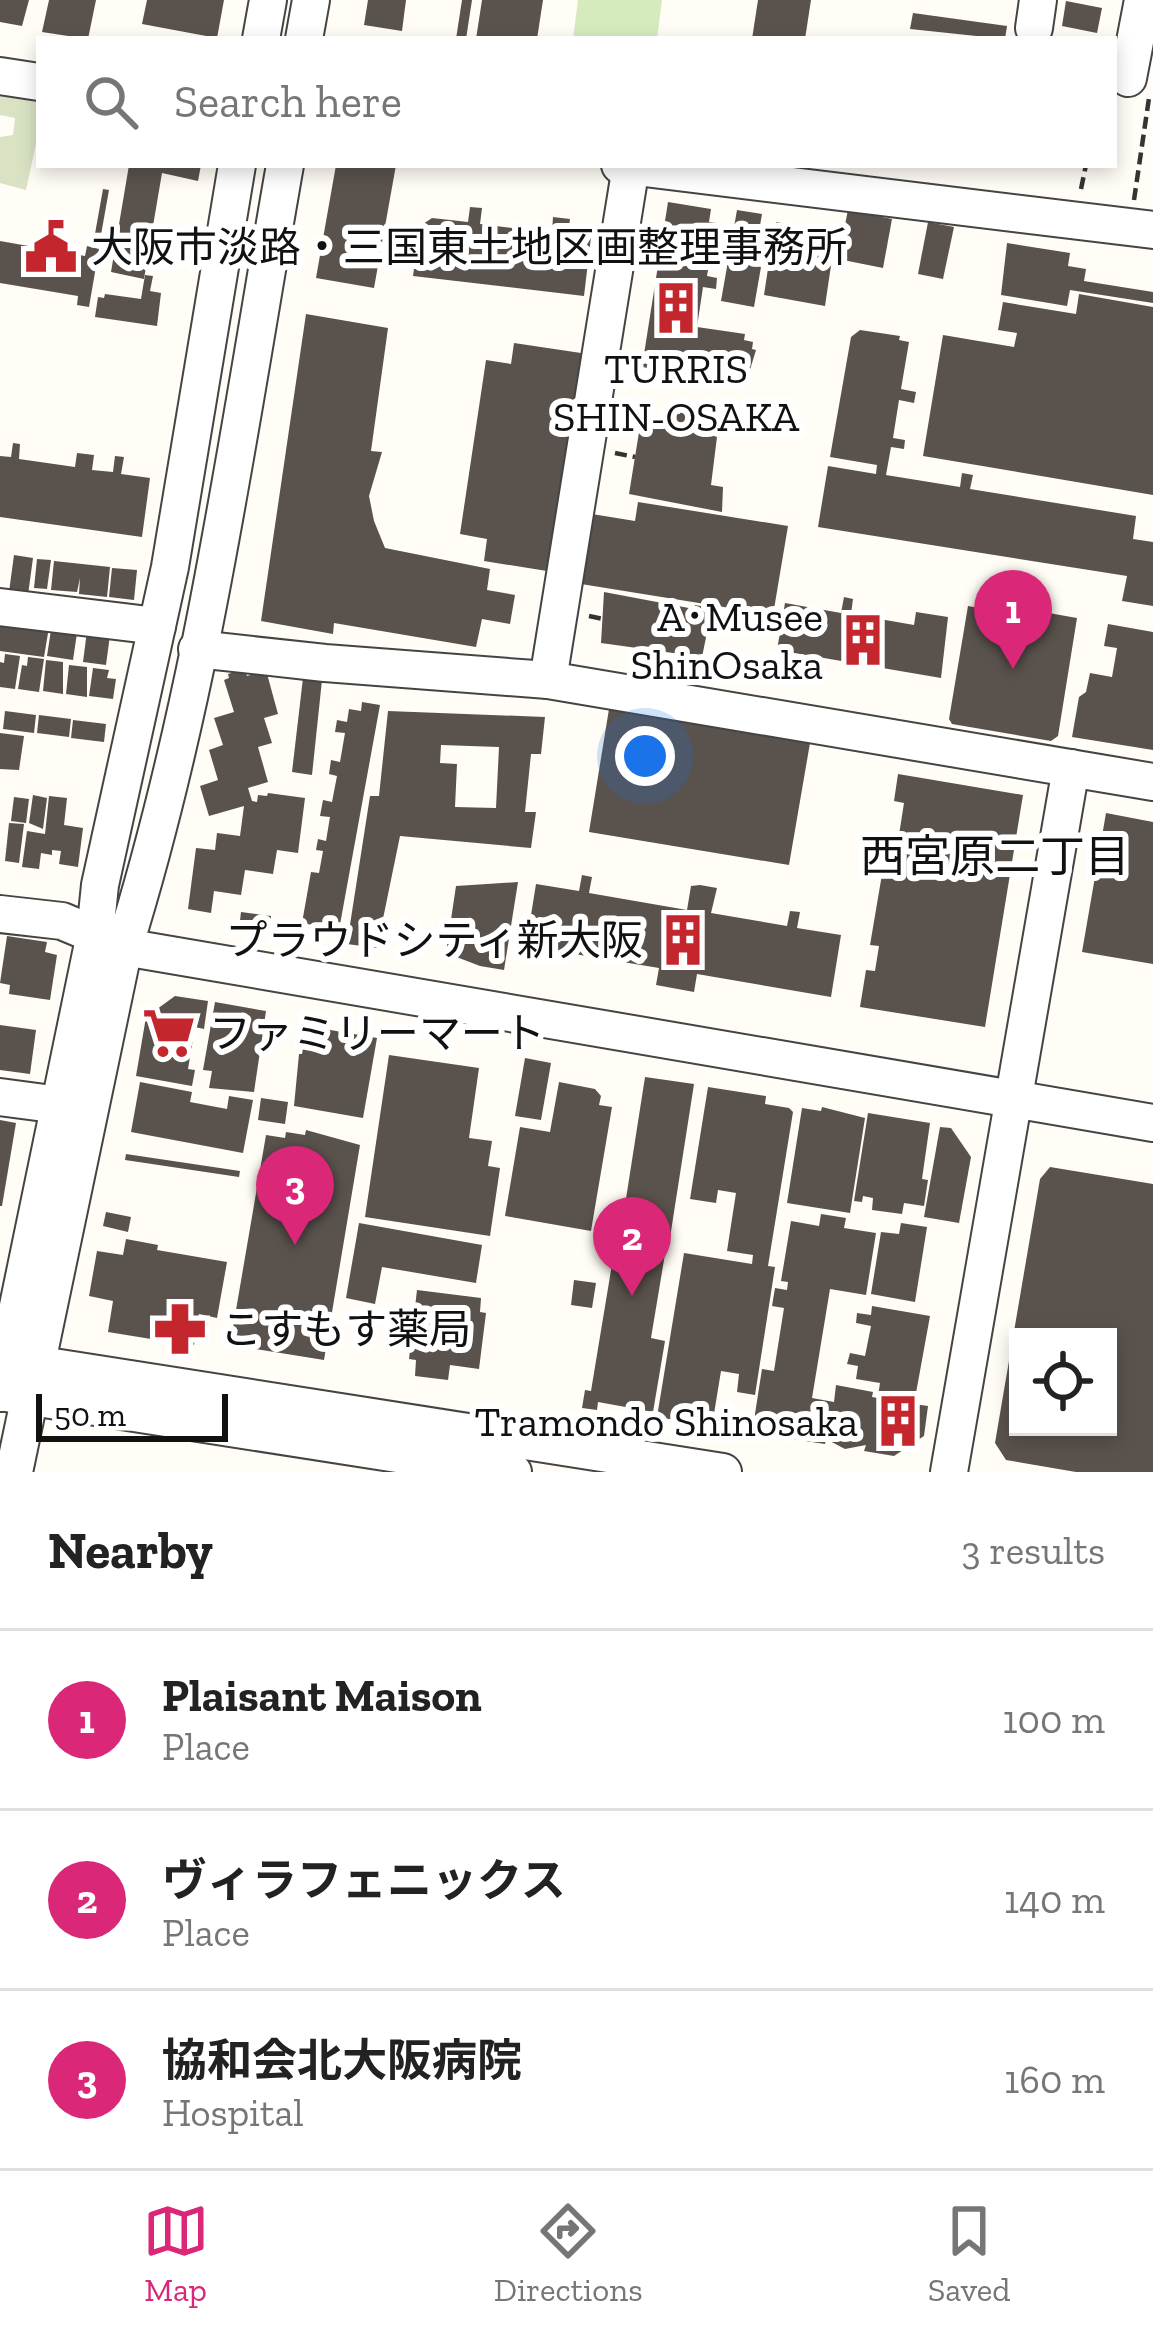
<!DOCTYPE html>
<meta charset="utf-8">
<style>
:root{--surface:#fff;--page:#f2f2f2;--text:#222;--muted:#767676;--line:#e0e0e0;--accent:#db2777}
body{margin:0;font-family:"Zilla Slab","Noto Sans JP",serif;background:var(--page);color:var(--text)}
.controls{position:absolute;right:36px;bottom:36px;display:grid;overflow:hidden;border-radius:0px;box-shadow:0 6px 18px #0003}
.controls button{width:108px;height:108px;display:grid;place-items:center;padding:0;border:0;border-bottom:3px solid var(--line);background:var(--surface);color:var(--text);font:60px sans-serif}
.scale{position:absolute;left:36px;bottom:30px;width:192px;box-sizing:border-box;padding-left:12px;border:6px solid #111;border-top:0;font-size:33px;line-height:42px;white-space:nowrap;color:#111;-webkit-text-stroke:9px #fff;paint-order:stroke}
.you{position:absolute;left:645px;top:756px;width:42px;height:42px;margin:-30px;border:9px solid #fff;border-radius:50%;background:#1a73e8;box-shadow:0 0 0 18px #1a73e833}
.badge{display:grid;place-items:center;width:78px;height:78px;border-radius:50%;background:var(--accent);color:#fff;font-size:39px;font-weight:700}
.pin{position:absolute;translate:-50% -99px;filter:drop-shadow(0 3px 6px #0008)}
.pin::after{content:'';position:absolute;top:63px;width:42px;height:36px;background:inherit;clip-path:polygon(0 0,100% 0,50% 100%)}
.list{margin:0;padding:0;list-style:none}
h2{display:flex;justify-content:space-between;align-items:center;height:156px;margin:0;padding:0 48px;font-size:51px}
h2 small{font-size:39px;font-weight:400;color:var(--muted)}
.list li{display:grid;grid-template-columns:78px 1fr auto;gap:36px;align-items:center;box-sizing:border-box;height:180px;padding:0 48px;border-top:3px solid var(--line)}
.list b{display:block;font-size:45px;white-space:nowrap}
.list p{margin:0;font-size:39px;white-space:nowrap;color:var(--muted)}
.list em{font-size:39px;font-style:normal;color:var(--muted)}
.icon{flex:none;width:66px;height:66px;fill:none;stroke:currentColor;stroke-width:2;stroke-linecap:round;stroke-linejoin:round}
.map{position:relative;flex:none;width:1153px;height:1472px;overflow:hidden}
.search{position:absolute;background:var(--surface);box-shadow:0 6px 18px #0003;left:36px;right:36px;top:36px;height:132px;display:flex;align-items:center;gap:30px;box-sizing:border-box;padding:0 42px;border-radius:0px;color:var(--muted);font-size:45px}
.sheet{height:696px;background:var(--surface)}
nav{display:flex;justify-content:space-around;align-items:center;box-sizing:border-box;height:168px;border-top:3px solid var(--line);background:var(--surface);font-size:33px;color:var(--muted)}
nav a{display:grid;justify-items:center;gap:6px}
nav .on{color:var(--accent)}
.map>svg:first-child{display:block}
</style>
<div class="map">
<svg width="1153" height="1472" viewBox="0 0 1153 1472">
<rect width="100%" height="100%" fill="#fffdf5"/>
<path fill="#d5ebbd" d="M578 0H662L657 39H573Z"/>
<path fill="#d9e3c4" d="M0 95 39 102V130L26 190 0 183V137L13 135 15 118 0 115Z"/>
<g fill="#5a524d" fill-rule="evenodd">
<path d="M0 0H29L22 26 0 22Z"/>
<path d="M49 0H96L88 39 42 32Z"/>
<path d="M147 0H224L217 38 142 24Z"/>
<path d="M368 0H406L402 31 364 25Z"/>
<path d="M462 0H472L466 39H456Z"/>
<path d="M482 0H543L537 39H476Z"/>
<path d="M758 0H811L805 39H752Z"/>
<path d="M1066 1 1102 8 1097 33 1062 26Z"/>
<path d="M913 13 1007 26 1005 39 910 29Z"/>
<path d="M129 165H201L198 181 162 173 144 279 111 272Z"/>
<path d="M336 165H396L374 288 316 278Z"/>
<path d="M103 189 109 190 99 246 93 245Z"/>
<path d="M668 202 711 209 709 222 716 223 707 276 717 278 716 289 703 287 697 327 745 334 744 340 753 342 752 349 756 350 746 383 642 367Z"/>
<path d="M470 207 482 208 480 224 552 233 553 217 570 219 568 234 591 237 584 296 413 276 420 226 432 218 468 222Z"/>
<path d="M737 210 762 214 753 266 761 267 754 307 721 301Z"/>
<path d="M848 210 892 219 883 268 838 259Z"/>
<path d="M776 222 836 232 825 306 764 295 769 262 756 260 758 250 763 251 765 238 773 239Z"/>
<path d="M928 222 954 227 943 279 918 274Z"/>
<path d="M0 241 85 256 87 246 99 249 89 307 77 305 78 296 0 283Z"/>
<path d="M1007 243 1070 253 1068 266 1086 269 1084 281 1153 292V303L1070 290 1067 306 1001 295Z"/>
<path d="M145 275 153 276 150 291 161 293 157 326 95 317 98 297 104 298 105 294 141 299Z"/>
<path d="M1079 294 1153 307V495L923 456 943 335 1014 347 1017 333 998 330 1003 302 1076 314Z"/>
<path d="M306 314 388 328 371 451 382 452 369 496 374 521 385 548 490 569 487 590 515 595 510 624 482 619 476 647 334 623 333 634 261 621Z"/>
<path d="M860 330 900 336 899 340 909 342 901 389 916 392 914 403 899 400 893 438 905 440 904 449 891 447 886 475 960 487 962 473 973 475 970 489 1136 516 1133 539 1153 542V606L1122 601 1127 576 818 527 828 466 876 474 877 465 830 457 851 337Z"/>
<path d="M514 343 581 353 578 378 586 380 560 551 550 550 547 571 484 561 487 539 460 534 486 360 511 364Z"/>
<path d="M687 402 716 407 720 413 711 485 723 487 722 512 629 494 641 420H661L666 412 680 414 681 404Z"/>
<path d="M13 443 20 444 19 459 75 467 77 453 94 455 92 470 113 472 115 456 124 457 121 474 150 478 142 537 0 517V456L11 457Z"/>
<path d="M638 502 788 526 773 615 581 584 592 514 635 521Z"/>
<path d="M14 555 33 558 28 595 9 592Z"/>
<path d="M37 559 51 560 47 589 34 588Z"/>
<path d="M54 561 110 567 107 597 79 594 80 578 77 592 51 590Z"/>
<path d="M112 568 137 570 134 600 109 597Z"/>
<path d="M604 592 694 609 695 605 712 608 702 657 601 643Z"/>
<path d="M844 597 853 599 851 614 914 625 916 612 948 617 941 678 777 650 785 603 841 613Z"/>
<path d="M968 606 1042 619 1043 612 1077 618 1058 736 1051 741 952 724 949 719Z"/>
<path d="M0 620 49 627 44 657 0 651Z"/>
<path d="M1108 624 1153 632V750L1072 737 1079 697 1086 692 1090 673 1112 677 1117 648 1104 646Z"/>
<path d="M51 630 77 633 73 660 47 656Z"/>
<path d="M87 631 110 635 106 665 83 662Z"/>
<path d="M5 654 20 656 15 689 0 687V662L4 663Z"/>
<path d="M28 657 44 659 39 692 18 689 22 665 27 666Z"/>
<path d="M46 660 63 662V694L43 691Z"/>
<path d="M69 665 87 667V697L66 694Z"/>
<path d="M93 668 109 670 107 678 116 679 113 699 89 696Z"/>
<path d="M245 669 247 676 266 670 278 714 264 718 272 743 258 747 268 782 248 788 252 801 257 802 258 795 267 796 268 793 305 798 298 853 277 850 273 874 245 870 241 895 214 891 211 913 188 909 196 848 215 850 217 833 240 836 244 806 209 816 200 786 218 780 209 750 223 745 214 718 234 712 224 680 229 678 228 674Z"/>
<path d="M303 678 322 680 312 775 292 772Z"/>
<path d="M362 702 380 705 339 930 302 923 311 872 319 873 323 851 316 850 318 839 326 841 330 817 320 816 323 800 332 802 337 776 329 774 331 760 340 762 345 733 335 732 337 720 347 722 349 709 361 711Z"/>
<path d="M609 709 810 743 789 865 589 832Z"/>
<path d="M5 711 36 715 34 733 3 729Z"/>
<path d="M388 711 545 717 541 754H531L525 812H536L531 848 400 836 377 948 347 944 370 796H379ZM441 745 499 747 496 808 455 807 457 764 440 763Z"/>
<path d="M39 715 71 719 69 737 37 733Z"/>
<path d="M73 720 106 724 104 742 71 738Z"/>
<path d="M0 733 24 736 19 770 0 769Z"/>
<path d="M898 774 1023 795 985 1027 860 1007 866 970 875 971 879 946 870 945 889 833 899 835 904 803 894 801Z"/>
<path d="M33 795 47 798 43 829 29 823Z"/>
<path d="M49 796 67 798 64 825 83 828 78 867 59 864 61 851 52 850V855L41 853 39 869 22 867 27 831 45 834Z"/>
<path d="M14 797 29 799 26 823 11 821Z"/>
<path d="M1106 813 1153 822V964L1082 952Z"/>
<path d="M9 823 24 824 19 863 5 861Z"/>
<path d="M582 875 592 877 589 893 687 910 691 886 700 885 717 888 711 913 787 926 790 911 800 912 797 928 841 935 831 997 697 974 694 992 656 985 659 968 526 946 536 884 579 891Z"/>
<path d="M518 882 504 970 480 966 446 953 456 886Z"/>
<path d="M241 912 271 916 269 932 239 929Z"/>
<path d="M7 936 47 942 45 952 57 955 50 1000 9 994 10 985 0 983Z"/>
<path d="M175 996 208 1001 204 1029 195 1027 188 1069 195 1070 192 1086 136 1076 146 1017Z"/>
<path d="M215 1002 266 1011 254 1092 209 1088 212 1071 203 1070Z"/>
<path d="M0 1025 36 1030 30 1074 0 1070Z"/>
<path d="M307 1026 377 1038 363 1118 294 1106 299 1054H302Z"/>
<path d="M389 1055 479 1068 469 1138 492 1141 488 1166 500 1168 490 1236 365 1217Z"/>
<path d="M525 1058 551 1063 541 1120 515 1116Z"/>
<path d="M645 1077 694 1084 669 1244 620 1237Z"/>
<path d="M140 1082 192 1092 190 1102 227 1109 229 1096 253 1100 243 1153 131 1132Z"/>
<path d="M559 1082 595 1089 601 1096 599 1105 612 1107 591 1231 505 1216 520 1127 550 1132Z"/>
<path d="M708 1087 766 1096 765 1104 789 1108 793 1112 768 1266 775 1267 755 1395 737 1392 739 1374 721 1371 712 1426 657 1417 684 1253 752 1264 753 1255 727 1251 736 1193 718 1190 716 1203 690 1199Z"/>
<path d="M261 1098 288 1102 285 1124 258 1120Z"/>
<path d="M822 1107 865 1118 850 1213 787 1203 802 1108 821 1111Z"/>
<path d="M868 1113 930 1123 922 1179 928 1180 924 1206 904 1203 902 1214 872 1210 873 1198 863 1196 862 1202 854 1201Z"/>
<path d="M0 1120 16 1123 2 1206H0Z"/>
<path d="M940 1127 951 1128 971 1157 959 1223 924 1217Z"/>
<path d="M306 1130 360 1145 324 1360 230 1345 266 1135 285 1138 286 1132 305 1135Z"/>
<path d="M126 1154 240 1171 239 1177 125 1160Z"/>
<path d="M1050 1167 1153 1184V1472H1076L1006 1460 995 1443 1040 1179ZM1018 1337H1108V1427H1018Z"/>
<path d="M106 1212 131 1217 128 1232 103 1226Z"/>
<path d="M821 1214 846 1218 844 1228 876 1233 866 1295 830 1289 812 1398 834 1402 836 1385 873 1392 872 1397 906 1403 878 1396 880 1383 856 1379 858 1366 847 1364 850 1353 865 1356 871 1326 856 1323 857 1313 871 1315 872 1306 930 1316 914 1404 928 1406 924 1436 894 1456 864 1451 866 1445 845 1449 826 1439 825 1444 752 1433 762 1369 774 1371 784 1308 772 1306 775 1288 787 1290 788 1282 781 1281 791 1221 819 1226Z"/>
<path d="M359 1223 482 1245 476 1283 382 1267 375 1304 346 1298Z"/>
<path d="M901 1223 927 1227 915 1302 871 1294 881 1232 899 1234Z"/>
<path d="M126 1239 158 1245 157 1250 227 1262 217 1318 199 1314 194 1345 161 1339 153 1328 151 1339 108 1332 113 1301 89 1296 97 1251 123 1255Z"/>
<path d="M615 1246 665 1254 651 1338 665 1341 653 1412 598 1402 597 1410 582 1408 585 1390 591 1391Z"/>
<path d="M574 1280 596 1283 592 1308 571 1305Z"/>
<path d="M417 1290 481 1298 480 1312 486 1313 479 1369 450 1365 448 1380 415 1376 416 1360 409 1359Z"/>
</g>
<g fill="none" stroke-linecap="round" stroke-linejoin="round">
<g stroke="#444" stroke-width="40">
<g id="minor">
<path d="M1034 28 1038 0"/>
<path d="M261 39 268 0"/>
<path d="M304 39 311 0"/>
<path d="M0 76 39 82"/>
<path d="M1128 78 1143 0"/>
<path d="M620 165 1153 230"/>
<path d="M631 166 548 680 1153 782"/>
<path d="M0 607 157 626"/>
<path d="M197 649 325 663 548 680"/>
<path d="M0 914 62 921 124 947 1153 1123"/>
<path d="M0 1097 60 1105"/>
<path d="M15 1361 723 1472"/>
<path d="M0 1393 95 934 100 885 170 567 237 165"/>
<path d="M6 1393 513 1472"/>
<path d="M14 1472 124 947C203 694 239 426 285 165"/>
<path d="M949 1472 1071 768"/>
</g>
</g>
<g stroke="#333" stroke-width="4.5" stroke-dasharray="12 6" stroke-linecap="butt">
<path d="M1081 189 1086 165"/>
<path d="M1134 200 1149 98"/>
<path d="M615 453 635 457"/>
<path d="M589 616 603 619"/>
</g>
<use href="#minor" stroke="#fff" stroke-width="36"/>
</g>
<defs>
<g id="civic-bare" transform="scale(4.14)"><path d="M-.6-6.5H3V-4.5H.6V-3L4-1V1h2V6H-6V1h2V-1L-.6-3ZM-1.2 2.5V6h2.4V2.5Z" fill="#c4262e" stroke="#fff" stroke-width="2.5" paint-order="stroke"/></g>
<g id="building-bare" transform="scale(4.14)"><path d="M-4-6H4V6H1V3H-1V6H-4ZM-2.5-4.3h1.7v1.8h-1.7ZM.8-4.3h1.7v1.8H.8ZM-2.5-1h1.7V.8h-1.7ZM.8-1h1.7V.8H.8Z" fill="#c4262e" stroke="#fff" stroke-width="2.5" paint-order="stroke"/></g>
<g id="supermarket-bare" transform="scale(4.14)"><path d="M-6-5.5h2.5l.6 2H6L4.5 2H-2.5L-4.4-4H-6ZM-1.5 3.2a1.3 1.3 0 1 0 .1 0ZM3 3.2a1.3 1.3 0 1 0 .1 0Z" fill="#c4262e" stroke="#fff" stroke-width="2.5" paint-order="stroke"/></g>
<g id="pharmacy-bare" transform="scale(4.14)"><path d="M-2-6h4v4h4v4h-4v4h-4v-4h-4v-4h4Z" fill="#c4262e" stroke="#fff" stroke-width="2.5" paint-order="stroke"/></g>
</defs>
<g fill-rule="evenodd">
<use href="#civic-bare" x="51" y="247"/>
<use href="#building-bare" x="676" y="308"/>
<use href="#building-bare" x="863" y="640"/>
<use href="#building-bare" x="683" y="940"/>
<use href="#supermarket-bare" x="169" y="1033"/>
<use href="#pharmacy-bare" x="180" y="1329"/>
<use href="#building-bare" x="898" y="1421"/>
</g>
<g text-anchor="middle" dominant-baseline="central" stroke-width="12" stroke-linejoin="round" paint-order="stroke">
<g font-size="42" fill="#111" stroke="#fff" text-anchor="start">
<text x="91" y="247">大阪市淡路・三国東土地区画整理事務所</text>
<text x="676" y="368" text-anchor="middle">TURRIS<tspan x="676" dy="48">SHIN-OSAKA</tspan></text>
<text x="823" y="616" text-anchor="end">A･Musee<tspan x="823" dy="48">ShinOsaka</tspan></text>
<text x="643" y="940" text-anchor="end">プラウドシティ新大阪</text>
<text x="209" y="1033">ファミリーマート</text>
<text x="220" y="1329">こすもす薬局</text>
<text x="858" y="1421" text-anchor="end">Tramondo Shinosaka</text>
</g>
<g font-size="45" fill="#111" stroke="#fff">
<text x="995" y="857">西宮原二丁目</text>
</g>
</g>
</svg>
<div class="controls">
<button><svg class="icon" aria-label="locate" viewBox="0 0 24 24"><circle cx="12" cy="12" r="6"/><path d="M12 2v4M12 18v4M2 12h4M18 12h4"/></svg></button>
</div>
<div class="scale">50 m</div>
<div class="you"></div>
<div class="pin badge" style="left:1013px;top:669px">1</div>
<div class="pin badge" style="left:632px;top:1296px">2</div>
<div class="pin badge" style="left:295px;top:1245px">3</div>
<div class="search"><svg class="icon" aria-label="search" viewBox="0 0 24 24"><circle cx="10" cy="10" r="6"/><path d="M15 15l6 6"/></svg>Search here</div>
</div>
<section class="sheet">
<h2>Nearby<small>3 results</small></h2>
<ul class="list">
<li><span class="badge">1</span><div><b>Plaisant Maison</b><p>Place</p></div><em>100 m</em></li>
<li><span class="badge">2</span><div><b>ヴィラフェニックス</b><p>Place</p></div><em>140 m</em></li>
<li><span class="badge">3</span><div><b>協和会北大阪病院</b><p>Hospital</p></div><em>160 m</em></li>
</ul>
</section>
<nav>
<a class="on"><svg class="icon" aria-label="map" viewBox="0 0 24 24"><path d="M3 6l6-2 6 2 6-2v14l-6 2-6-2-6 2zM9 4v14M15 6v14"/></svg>Map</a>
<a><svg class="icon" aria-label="directions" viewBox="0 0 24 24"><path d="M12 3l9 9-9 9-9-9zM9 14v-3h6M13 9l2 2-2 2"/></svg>Directions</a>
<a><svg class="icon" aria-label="saved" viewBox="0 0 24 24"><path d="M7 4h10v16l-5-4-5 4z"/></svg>Saved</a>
</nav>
